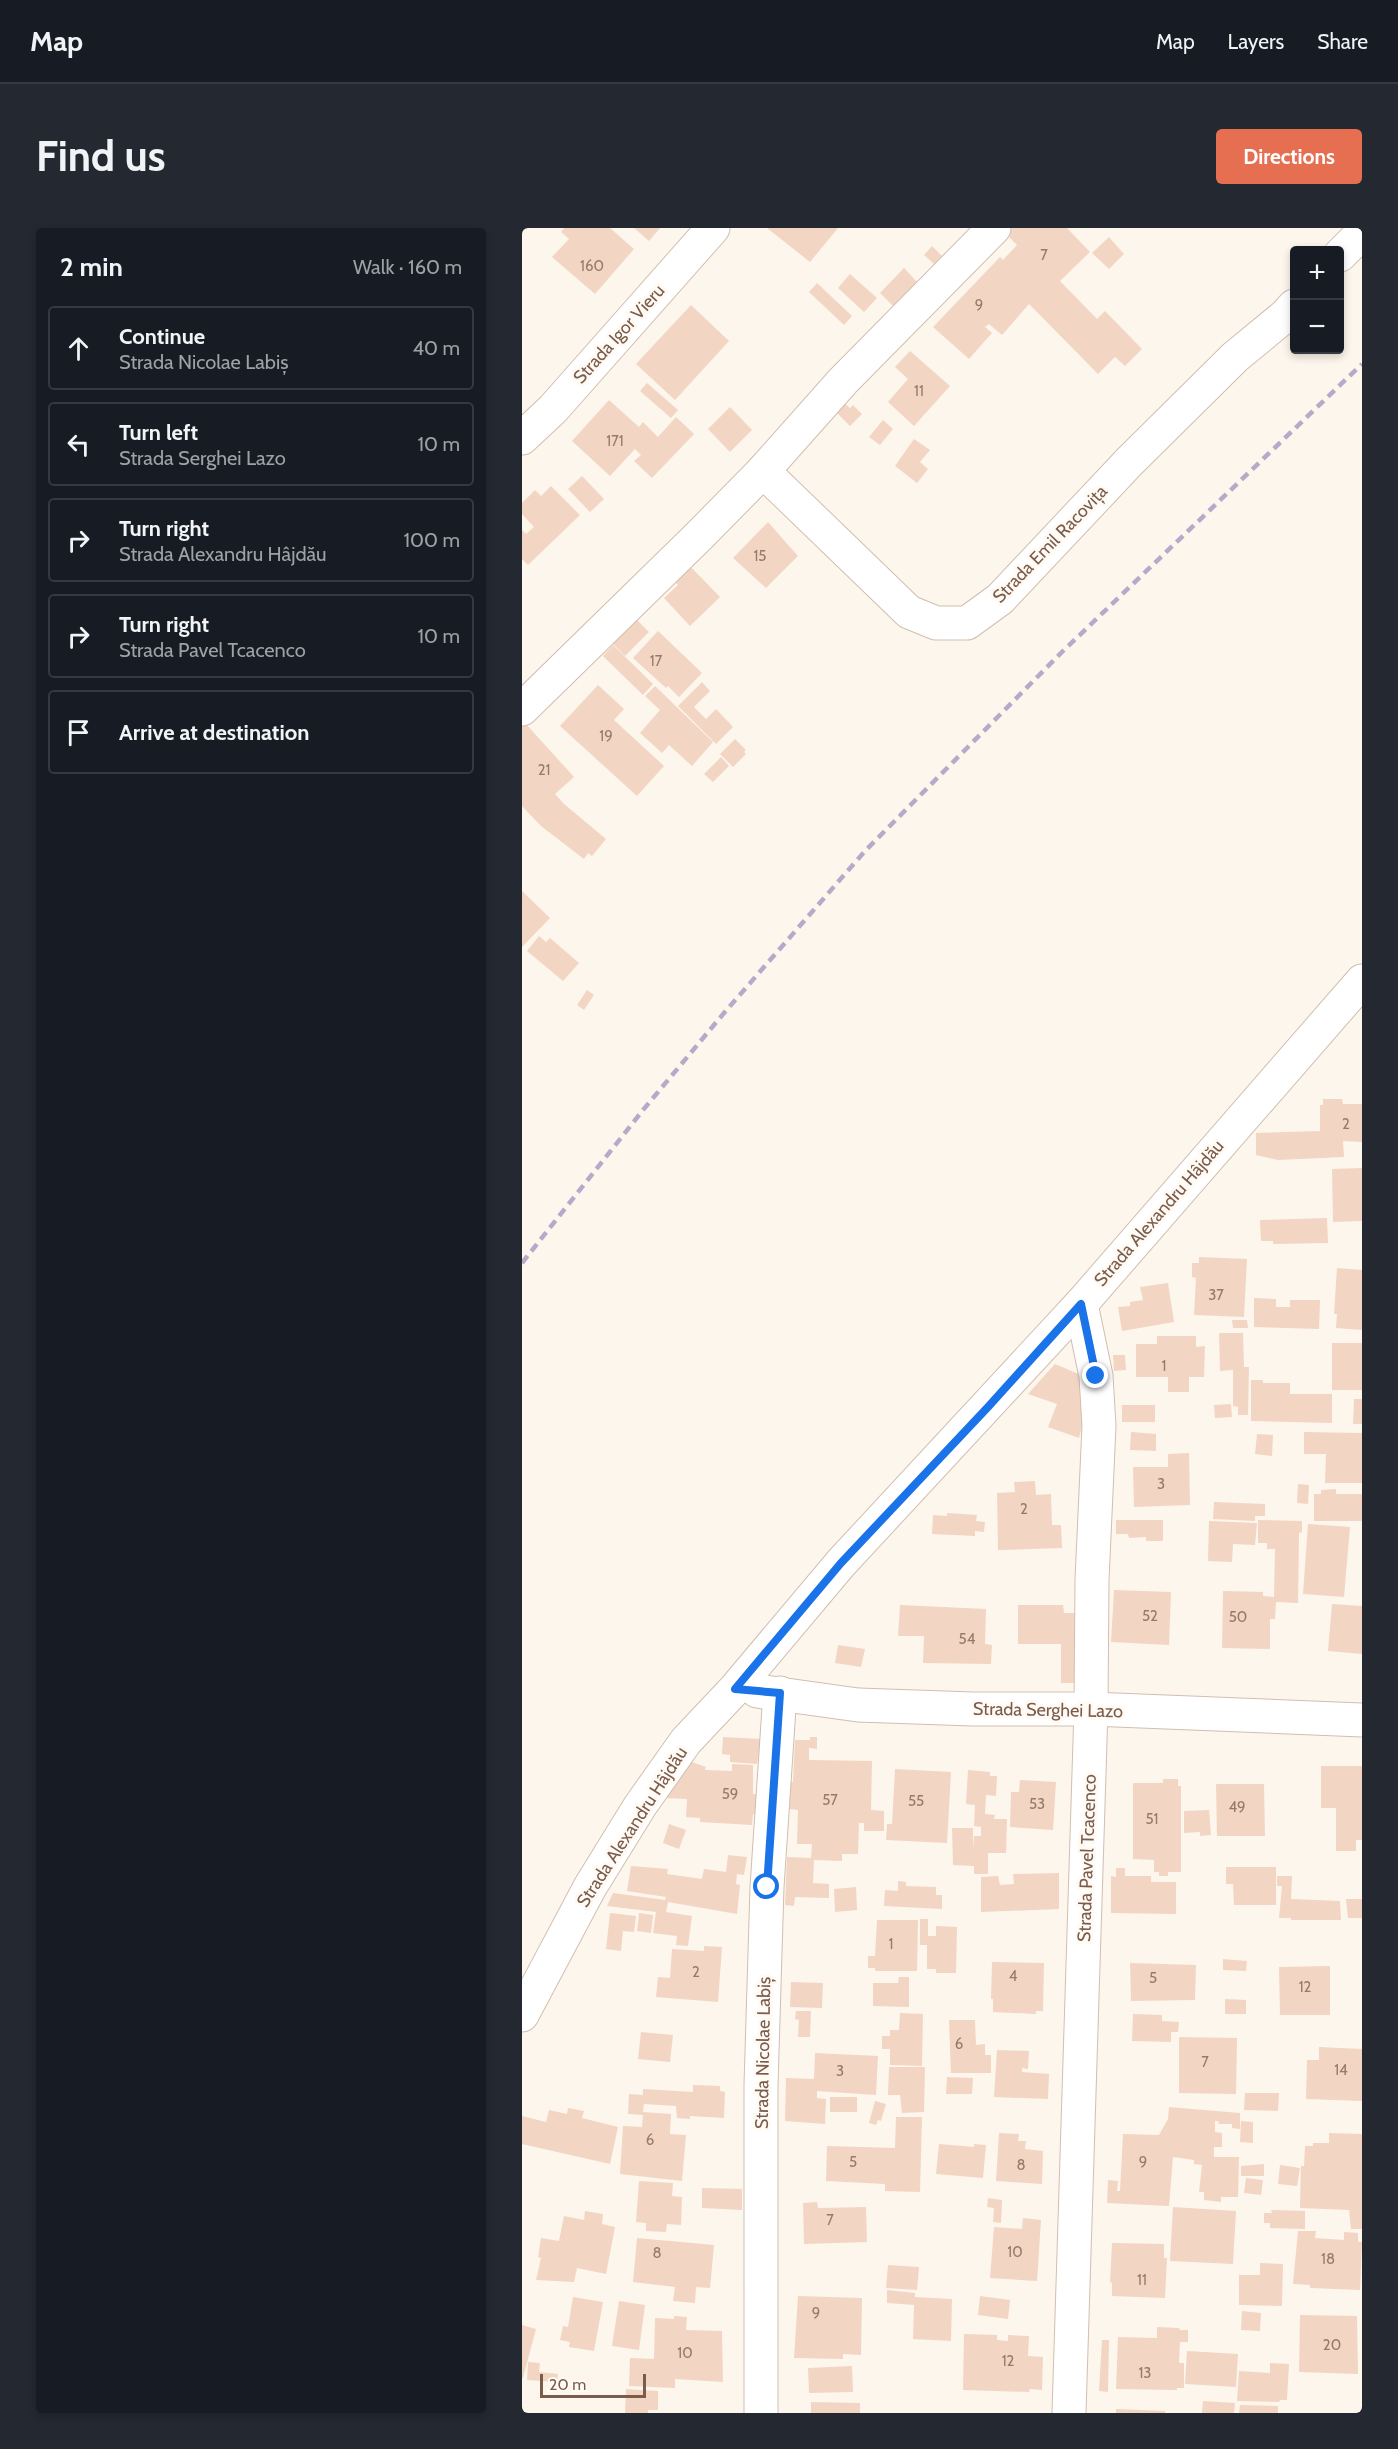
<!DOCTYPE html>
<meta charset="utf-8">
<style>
:root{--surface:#171b24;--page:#242831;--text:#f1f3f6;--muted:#9ea1a6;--line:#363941;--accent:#e76f51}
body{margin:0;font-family:Cabin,sans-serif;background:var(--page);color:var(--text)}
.controls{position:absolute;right:18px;top:18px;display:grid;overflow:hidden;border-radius:6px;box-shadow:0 3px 9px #0003}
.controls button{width:54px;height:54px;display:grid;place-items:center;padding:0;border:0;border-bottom:2px solid var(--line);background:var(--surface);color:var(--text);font:30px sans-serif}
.scale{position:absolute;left:18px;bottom:15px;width:106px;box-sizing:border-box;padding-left:6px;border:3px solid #7a5c4d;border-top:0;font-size:16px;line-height:21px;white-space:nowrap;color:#7a5c4d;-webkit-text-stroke:4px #fffaf3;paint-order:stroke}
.stop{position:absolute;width:18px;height:18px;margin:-14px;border:4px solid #1a73e8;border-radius:50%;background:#fff}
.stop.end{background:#1a73e8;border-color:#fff;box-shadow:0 2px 6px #0008}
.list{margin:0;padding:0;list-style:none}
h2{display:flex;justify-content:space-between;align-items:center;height:78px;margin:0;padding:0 24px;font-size:26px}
h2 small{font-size:20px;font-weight:400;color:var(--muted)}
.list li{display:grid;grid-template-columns:39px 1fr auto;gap:18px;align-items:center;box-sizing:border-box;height:84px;margin:0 12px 12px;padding:0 12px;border:2px solid var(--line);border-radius:6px}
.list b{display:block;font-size:22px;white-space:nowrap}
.list p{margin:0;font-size:20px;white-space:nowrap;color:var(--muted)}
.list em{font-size:20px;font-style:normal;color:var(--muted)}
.icon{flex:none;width:33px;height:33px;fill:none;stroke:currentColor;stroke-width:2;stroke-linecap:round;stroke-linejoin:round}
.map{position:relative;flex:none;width:840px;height:2185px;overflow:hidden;border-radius:6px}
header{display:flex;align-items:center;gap:36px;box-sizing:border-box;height:84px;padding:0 30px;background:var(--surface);border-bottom:2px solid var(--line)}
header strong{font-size:28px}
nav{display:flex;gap:33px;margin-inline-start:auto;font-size:21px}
.intro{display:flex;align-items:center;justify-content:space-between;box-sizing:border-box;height:144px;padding:0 36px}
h1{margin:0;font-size:42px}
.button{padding:15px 27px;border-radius:6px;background:var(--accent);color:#fff;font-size:21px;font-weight:700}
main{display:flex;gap:36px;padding:0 36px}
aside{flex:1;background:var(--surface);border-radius:6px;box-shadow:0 3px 9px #0003}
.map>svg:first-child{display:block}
</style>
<header>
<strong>Map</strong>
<nav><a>Map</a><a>Layers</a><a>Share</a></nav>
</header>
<div class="intro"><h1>Find us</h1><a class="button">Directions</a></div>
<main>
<aside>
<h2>2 min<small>Walk · 160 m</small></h2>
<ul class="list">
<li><svg class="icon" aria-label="ahead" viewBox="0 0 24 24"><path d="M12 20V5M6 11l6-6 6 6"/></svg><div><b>Continue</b><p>Strada Nicolae Labiș</p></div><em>40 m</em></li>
<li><svg class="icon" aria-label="left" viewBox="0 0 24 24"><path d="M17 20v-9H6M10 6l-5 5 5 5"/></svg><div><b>Turn left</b><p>Strada Serghei Lazo</p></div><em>10 m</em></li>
<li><svg class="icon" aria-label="right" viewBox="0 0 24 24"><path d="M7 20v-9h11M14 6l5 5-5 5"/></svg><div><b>Turn right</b><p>Strada Alexandru Hâjdău</p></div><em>100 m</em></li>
<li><svg class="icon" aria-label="right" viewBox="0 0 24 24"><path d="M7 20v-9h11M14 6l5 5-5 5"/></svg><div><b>Turn right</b><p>Strada Pavel Tcacenco</p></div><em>10 m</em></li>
<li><svg class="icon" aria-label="arrive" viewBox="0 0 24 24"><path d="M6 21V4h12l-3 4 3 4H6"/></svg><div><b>Arrive at destination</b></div></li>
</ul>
</aside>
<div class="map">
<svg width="840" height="2185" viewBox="0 0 840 2185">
<rect width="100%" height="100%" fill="#fdf6ec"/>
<g fill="#f3d5c3">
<path d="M42 0H88L112 21 73 66 30 29 47 11 39 4Z"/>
<path d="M112 0H138L127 13Z"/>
<path d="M245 0H316L288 34Z"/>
<path d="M485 0H545L568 24 538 53 575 91 583 83 620 121 603 138 593 129 576 146 507 76 480 107 467 96 463 99 470 105 447 131 411 99 478 29 481 32 495 17 482 4Z"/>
<path d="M587 9 602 26 587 41 570 25Z"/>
<path d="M410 18 420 28 412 36 402 27Z"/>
<path d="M382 40 395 54 371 78 358 65Z"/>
<path d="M328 46 355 70 342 84 316 60Z"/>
<path d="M295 55 330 88 322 97 287 64Z"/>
<path d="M169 77 207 113 153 172 114 136Z"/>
<path d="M388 123 428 158 392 198 366 174 386 151 373 139Z"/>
<path d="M125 155 156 182 149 190 118 163Z"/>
<path d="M87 172 117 199 121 194 136 209 154 189 172 206 130 250 112 233 119 227 113 221 88 248 50 213Z"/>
<path d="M322 175 328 180 331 177 340 186 328 198 313 183Z"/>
<path d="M208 179 230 202 208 224 186 201Z"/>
<path d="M361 192 371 201 358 217 347 209Z"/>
<path d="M392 211 408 222 398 234 406 241 395 255 373 238Z"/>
<path d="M60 248 82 271 68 284 46 261Z"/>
<path d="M29 258 58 287 6 337 0 331V302L4 306 12 299 0 286V275L13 262 19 268Z"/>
<path d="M246 294 276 328 244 360 211 330Z"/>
<path d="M165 335 198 369 168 398 142 370 156 357 149 350Z"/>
<path d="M112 389 127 404 103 428 88 413Z"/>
<path d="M136 403 180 445 157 469 146 458 144 460 111 430Z"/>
<path d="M91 417 131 456 121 467 81 428Z"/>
<path d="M180 454 188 463 172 479 184 491 194 481 211 499 194 516 156 478Z"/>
<path d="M76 457 102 481 92 492 142 538 115 568 38 498Z"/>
<path d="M133 458 191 514 170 538 147 517 140 525 118 505 138 482 123 468Z"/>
<path d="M3 495 52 549 33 566 42 576 84 611 70 628 66 625 62 631 19 598 0 578V498Z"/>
<path d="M213 511 224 522 222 524 224 526 211 539 198 526Z"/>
<path d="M199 529 207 538 191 554 182 546Z"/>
<path d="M0 663 28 690 0 719Z"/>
<path d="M17 708 24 714 28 710 57 735 41 753 5 723Z"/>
<path d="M65 762 72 767 62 782 55 777Z"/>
<path d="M801 871H820L821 876H840V914L821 913 822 929 756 932 734 927V905L798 903V877H801Z"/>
<path d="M840 940V993L811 994 810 941Z"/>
<path d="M805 990 806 1015 751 1016V1013H739L738 992Z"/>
<path d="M677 1029 725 1031 722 1089 672 1087 674 1050 670 1049V1035H677Z"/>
<path d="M815 1040 840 1042V1102L814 1100 815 1086H812Z"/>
<path d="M646 1055 652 1094 600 1103 596 1079 608 1078V1074L621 1072 618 1059Z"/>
<path d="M732 1070 754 1071V1079H768V1072H798L797 1101 732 1099Z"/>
<path d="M710 1092H725L726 1100H711Z"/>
<path d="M697 1105H721L722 1139H727L726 1187H716V1179L711 1178V1142L698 1143Z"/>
<path d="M635 1108H674V1119L683 1118 682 1149H667V1164H646V1149H614V1116H635Z"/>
<rect x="810" y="1115" width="30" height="47"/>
<path d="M591 1127H603L604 1142 592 1143Z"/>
<path d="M533 1136 566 1150 564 1183 557 1210 526 1199 535 1176 506 1166Z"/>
<path d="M729 1152H741V1155H768V1166H810V1195L729 1193Z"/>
<path d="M832 1171H840V1196H831Z"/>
<path d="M709 1176 710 1189 693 1190 692 1177Z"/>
<rect x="600" y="1177" width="33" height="17"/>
<path d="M609 1204 634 1206V1223L608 1222Z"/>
<path d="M782 1204 840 1205V1255H803L804 1226H782Z"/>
<path d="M735 1206 751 1207 750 1228 733 1226Z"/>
<path d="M667 1225 668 1277 612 1279 611 1239H646V1226Z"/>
<path d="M513 1253 514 1267 529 1266 530 1297H539L540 1320 476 1322 475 1265 493 1264 492 1254Z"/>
<path d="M776 1256 787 1257 786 1276 775 1275Z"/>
<path d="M814 1261V1266H840V1293H792V1266H799V1262Z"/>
<path d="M692 1274 743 1276V1288H733V1293L691 1291Z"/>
<path d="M425 1285 455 1287 454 1293 463 1294 462 1304 453 1303V1308L410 1306 411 1287 425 1288Z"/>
<path d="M594 1292H641V1313H624V1309L607 1310 606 1306H594Z"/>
<path d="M736 1292 780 1293V1304L777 1305 776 1375 754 1374 753 1391H748V1421L700 1420 701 1363 741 1364V1368L752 1369 753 1321H745V1315H736Z"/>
<path d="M687 1293 735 1295 733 1317 711 1316 710 1334 686 1333Z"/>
<path d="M786 1296 828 1299 822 1369 781 1366Z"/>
<path d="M592 1362 649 1364 647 1417 589 1414Z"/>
<path d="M810 1376 840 1378V1426L806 1423Z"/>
<path d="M378 1377 464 1381 463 1416 470 1417 469 1436 401 1435 402 1408H376Z"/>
<path d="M496 1377H541L542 1385H557L556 1455H539V1416H496Z"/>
<path d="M316 1417 343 1421 339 1439 313 1435Z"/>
<path d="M201 1509 239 1511 235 1536 208 1534V1527L200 1526Z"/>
<path d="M288 1509H295V1521L287 1520V1532L350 1533 349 1582 362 1583V1603H342V1595H337L336 1626H320V1633L292 1632 291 1655 307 1656V1670L273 1669 272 1678 263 1677 265 1629 289 1630 290 1616H275L276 1582 267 1581 268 1554H271L273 1512H288Z"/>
<path d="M167 1533 184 1539 183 1542 210 1543V1536L231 1537V1566H237L236 1586H231L230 1597 178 1594V1590L164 1589 165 1571 142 1570Z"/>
<path d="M799 1538H840V1612H834V1623H814V1580H799Z"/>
<path d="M373 1541 429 1544 425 1615 364 1612 365 1596H370Z"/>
<path d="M446 1542 468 1544V1548H475L474 1568 464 1567 463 1586 473 1587 472 1591H485L484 1625H466V1646H452V1638L431 1637 430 1600H451V1621L452 1608H459V1599L452 1598 453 1577 444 1576Z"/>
<path d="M641 1551H656V1558H659V1644H646V1648H637V1644H632V1632L611 1631V1555H641Z"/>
<path d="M498 1552 534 1554 531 1602 488 1599 489 1564H497Z"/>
<path d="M694 1556H742L743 1608H695Z"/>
<path d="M687 1582 689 1607 678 1608V1604L662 1605V1583Z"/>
<path d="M147 1596 164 1602 157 1621 141 1615Z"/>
<path d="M206 1627 225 1629 222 1647 215 1646 214 1656 218 1657 215 1686 146 1674 144 1684 170 1688 166 1718 154 1717 155 1708 131 1705 134 1684 85 1678 91 1665 143 1672 144 1669 105 1663 109 1638 146 1641 145 1646 180 1651 182 1641 204 1644Z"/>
<path d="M704 1639H754V1677H712L711 1656H704Z"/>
<path d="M594 1640H603V1648H629V1654H654V1686L589 1685V1648L594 1649Z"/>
<path d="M537 1645V1681L459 1684V1649L476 1648 478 1657 492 1656 491 1646Z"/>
<path d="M755 1648H770L769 1671 818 1673 819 1692H769V1690H757L760 1658H755Z"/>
<path d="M376 1653 384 1654V1658L414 1659V1667H420V1681L362 1678 363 1662 376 1663Z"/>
<path d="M334 1659 335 1682 313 1684 312 1661Z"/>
<path d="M824 1671H840V1690H826Z"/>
<path d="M88 1685 114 1688 112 1704 101 1703 99 1723 84 1721Z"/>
<path d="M117 1685 131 1687 129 1705 115 1703Z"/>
<path d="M398 1691H406V1708H414V1698L435 1699 434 1745H414V1741H405V1717H398Z"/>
<path d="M355 1692H396L395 1743H353V1740H346V1728H353Z"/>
<path d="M182 1718 200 1719 196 1774 134 1769 136 1749 148 1750 150 1721 182 1723Z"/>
<path d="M701 1731 725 1733 724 1743 701 1742Z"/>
<path d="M470 1734 522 1735 521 1783H514V1786L471 1784V1771H469Z"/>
<path d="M608 1735 674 1737 673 1772 609 1773Z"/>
<path d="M808 1738V1787H758L757 1739Z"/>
<path d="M377 1749H387V1779L351 1778V1755H376Z"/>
<path d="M269 1754 301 1755 300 1780 268 1779Z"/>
<path d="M703 1771 724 1772V1786H703Z"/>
<path d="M274 1783H289L288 1809H276L277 1792 273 1791Z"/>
<path d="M378 1785 401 1786 400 1838 368 1837V1821H360V1808H368V1802H377Z"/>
<path d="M611 1786 640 1787V1793L657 1794 656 1804H649V1814L610 1813Z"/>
<path d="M427 1792H453L454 1817 463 1816V1827H469V1845H429Z"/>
<path d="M119 1804 151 1807 148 1834 116 1831Z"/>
<path d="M657 1809 715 1810 714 1866 657 1865Z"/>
<path d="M797 1819 840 1821V1873L784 1871 785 1832H797Z"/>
<path d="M475 1822 507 1823 506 1841 500 1840V1844L527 1846 526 1871 472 1869Z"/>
<path d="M293 1825 356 1828 354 1867 295 1863V1870L304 1871 303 1896 263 1893 264 1850 292 1851Z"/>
<path d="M367 1839H403L402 1884 380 1885 378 1867H366Z"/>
<path d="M425 1849 451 1850 450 1866H424Z"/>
<path d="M171 1857 198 1858V1863L203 1864 202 1890 168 1888V1891L155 1890 154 1878 122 1876 121 1884 149 1886 148 1906 164 1907 160 1953 98 1946 101 1898 120 1899 121 1887 106 1886 107 1866 121 1867V1861L171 1864Z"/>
<path d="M723 1865H757L756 1883 722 1882Z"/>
<rect x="308" y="1869" width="27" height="15"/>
<path d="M353 1873 364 1876 359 1893 356 1892 354 1897 347 1895Z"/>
<path d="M647 1879 718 1885V1901L710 1900V1896H697L696 1893H693V1904L700 1905V1919H692V1929H717L716 1969H699V1974L682 1972V1964H677L680 1937 672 1936V1932L651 1929 647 1978 585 1975 586 1952 596 1953 595 1963H598L601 1906 637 1907 646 1891Z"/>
<path d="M46 1880 62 1883 60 1890 96 1899 88 1936 0 1916V1888L24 1894 27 1882 45 1886Z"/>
<path d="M374 1889H400L398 1964 363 1963V1956L304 1953 305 1918 373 1920Z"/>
<path d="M719 1893 731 1894V1915L718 1914Z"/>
<path d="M477 1905 497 1906 496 1913H504L503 1921 521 1923 520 1956 474 1953Z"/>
<path d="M807 1905 840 1906V2001H829L827 1982 778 1980 779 1938H782L783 1918H791V1915H807Z"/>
<path d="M417 1916 452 1919V1916L464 1917 461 1950 414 1946Z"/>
<path d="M742 1936V1948H719V1938Z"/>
<path d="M758 1937 778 1940 775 1958 756 1956Z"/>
<path d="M724 1950 741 1952 739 1967 722 1965Z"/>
<path d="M117 1953 151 1955 150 1968 160 1969 159 1997 145 1996 144 2004 124 2003V1995L114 1994Z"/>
<path d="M180 1960 220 1961V1982L180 1980Z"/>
<path d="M466 1970 480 1972 479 1995 471 1994 472 1980 465 1979Z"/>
<path d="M295 1974 296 1980 344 1979 345 2014 282 2016 281 1975Z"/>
<path d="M651 1979 714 1983 711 2036 648 2033Z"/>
<path d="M749 1982 783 1983V2001L748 2000V1995H742V1985H750Z"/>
<path d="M63 1983 81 1986 80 1996 93 1999 84 2046 55 2040 52 2054 14 2052 19 2030 16 2029 19 2010 37 2013 42 1988 62 1992Z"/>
<path d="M501 1990 519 1992 515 2053 468 2050 472 1999 500 2001Z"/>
<path d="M776 2003H794L793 2010 822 2012V2004L836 2005V2014H840L838 2062 788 2060V2057L771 2056Z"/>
<path d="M115 2010 192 2017 188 2060 174 2059 173 2075 151 2073 153 2059 111 2054Z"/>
<path d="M590 2015 642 2016V2030H645L643 2070 590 2068V2054L588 2055Z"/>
<path d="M738 2035 761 2036 760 2078 717 2077V2047H738Z"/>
<path d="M366 2037 397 2039 395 2062 364 2060Z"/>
<path d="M365 2062 393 2065V2069L430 2071 429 2113 391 2111 392 2077 365 2075Z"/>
<path d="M276 2068 340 2070 339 2127 321 2126V2131L272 2130Z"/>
<path d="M458 2068 488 2072 486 2091 456 2087Z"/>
<path d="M51 2069 81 2074 72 2123 47 2119 48 2114 38 2112 41 2098 46 2099Z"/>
<path d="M97 2073 123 2077 117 2122 90 2118Z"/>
<path d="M720 2083 739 2085 738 2103 719 2102Z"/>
<path d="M778 2087 835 2088 836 2146 777 2144Z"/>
<path d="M152 2088 165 2089 164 2102 200 2103 201 2154 153 2151V2160L107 2158 108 2130 132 2131 133 2090 152 2091Z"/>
<path d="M0 2097 14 2101 1 2150H0Z"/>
<path d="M635 2099 657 2100 658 2102H666V2114H658L657 2135H662V2160H655V2162L594 2161 596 2109 635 2110Z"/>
<path d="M442 2106 475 2107V2112L486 2113V2107L507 2108 506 2128 521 2129 520 2162 508 2161 507 2164 441 2162Z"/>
<path d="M580 2112H587L586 2164 577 2163Z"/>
<path d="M665 2123 716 2126 714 2159 663 2156Z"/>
<path d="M6 2134 18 2135 17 2144 36 2146 35 2154 5 2152Z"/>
<path d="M748 2135 767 2136 765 2172H758L757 2174 715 2173 717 2143 748 2145Z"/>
<path d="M330 2138 331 2164 287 2165 286 2140Z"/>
<path d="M104 2161 136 2163V2182H126V2185H103Z"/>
<path d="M681 2173 713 2175 712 2185H680Z"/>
<path d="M289 2174 338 2175V2185H289Z"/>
<path d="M718 2177 756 2178V2185H717Z"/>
<path d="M594 2181 643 2183V2185H594Z"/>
</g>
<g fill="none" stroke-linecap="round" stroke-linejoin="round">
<g stroke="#d1beb0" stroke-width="35">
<g id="minor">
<path d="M818 27 840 5"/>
<path d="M0 210 31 181 191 0"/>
<path d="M241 243 387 384 414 395H445L478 371 607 234 713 129 764 87 772 78"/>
<path d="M0 481 177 308 241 243 321 153 472 0"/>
<path d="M235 1463 336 1477 451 1481H569L840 1492"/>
<path d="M0 1787 68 1659 118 1578 164 1513 213 1461 319 1335 559 1076 840 753"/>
<path d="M239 2185V1857L245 1659 258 1465"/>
<path d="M547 2185 569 1481 570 1352 577 1198 574 1148 559 1076"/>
</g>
</g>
<use href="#minor" stroke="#fff" stroke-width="33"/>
<path stroke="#b9a8c9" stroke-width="4.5" stroke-dasharray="9 6" stroke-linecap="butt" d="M0 1035 121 882 202 785 343 623 541 423 840 136"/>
</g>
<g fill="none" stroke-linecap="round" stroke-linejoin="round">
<path stroke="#1a73e8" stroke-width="8" d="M245 1659 258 1465 213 1461 319 1335 466 1179 559 1076 574 1148"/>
</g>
<g text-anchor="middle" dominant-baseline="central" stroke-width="6" stroke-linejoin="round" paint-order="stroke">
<g font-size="15" fill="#987a6a">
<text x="522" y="27">7</text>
<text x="70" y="38">160</text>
<text x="457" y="77">9</text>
<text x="397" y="163">11</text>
<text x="93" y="213">171</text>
<text x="238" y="328">15</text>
<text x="134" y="433">17</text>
<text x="84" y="508">19</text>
<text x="22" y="542">21</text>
<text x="824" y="896">2</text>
<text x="694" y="1067">37</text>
<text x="642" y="1138">1</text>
<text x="639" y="1256">3</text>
<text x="502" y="1281">2</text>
<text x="628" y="1388">52</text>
<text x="716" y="1389">50</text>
<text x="445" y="1411">54</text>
<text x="208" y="1566">59</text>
<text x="308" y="1572">57</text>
<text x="394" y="1573">55</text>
<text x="515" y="1576">53</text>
<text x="715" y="1579">49</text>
<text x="630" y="1591">51</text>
<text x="369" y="1716">1</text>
<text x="174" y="1744">2</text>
<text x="491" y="1748">4</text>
<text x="631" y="1750">5</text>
<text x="783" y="1759">12</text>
<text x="437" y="1816">6</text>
<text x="683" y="1834">7</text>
<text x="819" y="1842">14</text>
<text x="318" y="1843">3</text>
<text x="128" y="1912">6</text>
<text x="331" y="1934">5</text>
<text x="621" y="1934">9</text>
<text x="499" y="1937">8</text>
<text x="308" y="1992">7</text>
<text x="493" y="2024">10</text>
<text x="135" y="2025">8</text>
<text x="806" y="2031">18</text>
<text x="620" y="2052">11</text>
<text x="294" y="2085">9</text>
<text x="810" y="2117">20</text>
<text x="163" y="2125">10</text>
<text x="486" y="2133">12</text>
<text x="623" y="2145">13</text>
</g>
<g font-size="18" fill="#7a5c4d" stroke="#fffaf3">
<text transform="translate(97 106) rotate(-48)">Strada Igor Vieru</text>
<text transform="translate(528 316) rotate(-46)">Strada Emil Racovița</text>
<text transform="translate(637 985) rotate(-49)">Strada Alexandru Hâjdău</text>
<text transform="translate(526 1482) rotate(1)">Strada Serghei Lazo</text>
<text transform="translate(110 1599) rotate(-57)">Strada Alexandru Hâjdău</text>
<text transform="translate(565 1630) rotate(-88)">Strada Pavel Tcacenco</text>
<text transform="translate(241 1825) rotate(-89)">Strada Nicolae Labiș</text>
</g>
</g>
</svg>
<div class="controls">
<button>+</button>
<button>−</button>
</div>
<div class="scale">20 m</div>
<div class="stop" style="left:245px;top:1659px"></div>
<div class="stop end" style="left:574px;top:1148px"></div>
</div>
</main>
